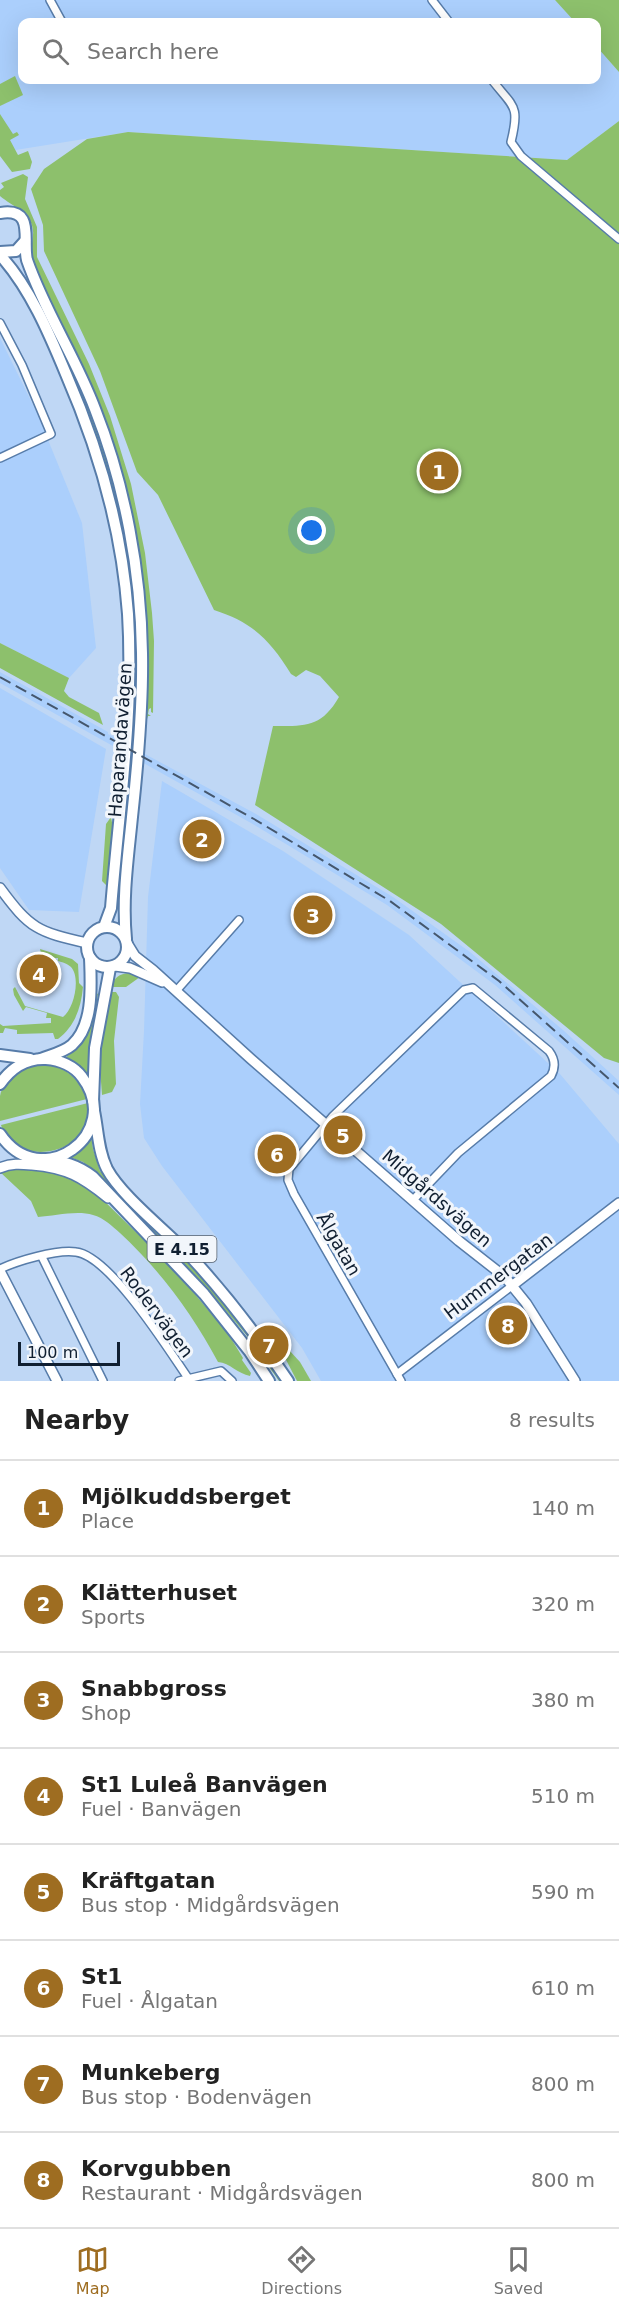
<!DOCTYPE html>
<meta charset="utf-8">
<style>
:root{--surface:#fff;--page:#f6f6f6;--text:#222;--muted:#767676;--line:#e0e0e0;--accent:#9e6d21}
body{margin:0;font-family:"DejaVu Sans",sans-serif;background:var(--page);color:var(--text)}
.scale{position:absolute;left:18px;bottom:15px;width:102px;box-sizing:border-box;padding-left:6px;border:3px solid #101f31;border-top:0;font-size:16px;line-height:21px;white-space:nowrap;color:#101f31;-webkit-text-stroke:4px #f2f6fb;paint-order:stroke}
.you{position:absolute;left:312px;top:531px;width:21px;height:21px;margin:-15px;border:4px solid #fff;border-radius:50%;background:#1a73e8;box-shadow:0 0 0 9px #1a73e833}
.badge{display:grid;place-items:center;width:39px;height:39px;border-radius:50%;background:var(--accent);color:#fff;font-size:20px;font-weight:700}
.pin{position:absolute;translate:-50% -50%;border:3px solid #fff;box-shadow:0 2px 6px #0006}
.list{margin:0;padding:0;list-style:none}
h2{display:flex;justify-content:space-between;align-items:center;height:78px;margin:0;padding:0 24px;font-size:26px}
h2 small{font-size:20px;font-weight:400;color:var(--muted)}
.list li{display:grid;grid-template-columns:39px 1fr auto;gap:18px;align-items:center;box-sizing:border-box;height:96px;padding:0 24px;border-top:2px solid var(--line)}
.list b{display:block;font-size:22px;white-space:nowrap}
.list p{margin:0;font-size:20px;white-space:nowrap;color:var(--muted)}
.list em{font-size:20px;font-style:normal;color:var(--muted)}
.icon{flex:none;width:33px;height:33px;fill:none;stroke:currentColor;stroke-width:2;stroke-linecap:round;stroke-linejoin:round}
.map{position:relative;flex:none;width:619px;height:1381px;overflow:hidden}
.search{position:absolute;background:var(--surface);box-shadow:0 6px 24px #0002;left:18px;right:18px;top:18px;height:66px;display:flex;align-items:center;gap:15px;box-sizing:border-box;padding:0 21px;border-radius:12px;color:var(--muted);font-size:22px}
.sheet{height:846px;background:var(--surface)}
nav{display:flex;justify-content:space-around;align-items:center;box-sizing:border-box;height:84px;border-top:2px solid var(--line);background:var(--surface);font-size:16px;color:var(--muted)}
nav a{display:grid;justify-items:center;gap:3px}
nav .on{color:var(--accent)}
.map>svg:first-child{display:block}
</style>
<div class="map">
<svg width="619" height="1381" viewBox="0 0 619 1381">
<rect width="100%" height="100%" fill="#bfd7f5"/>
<g fill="#abcffc">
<path d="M0 0H555L575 22H22V80H596L597 47 619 72V121L567 160 128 132 3 152 0 147Z"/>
<path d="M0 338 37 413 82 523 96 648 69 678 0 643Z"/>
<path d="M0 672 108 732V734L256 814 393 897 470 952 563 1030 619 1081V1095L495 985 387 905 251 823 0 683Z"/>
<path d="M0 688 106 749 79 912 29 910 0 868Z"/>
<path d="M162 781 283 851 409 935 560 1074 619 1144V1381H321L302 1348 162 1166 144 1138 140 1104 144 1031 148 897Z"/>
</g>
<g fill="#8dc06c">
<path d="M555 0H619V72L597 47 596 22H575Z"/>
<path d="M15 76 23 95 0 106V84Z"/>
<path d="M0 114 13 134 17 132 19 135 10 140 18 155 28 151 32 162 30 169 12 172 0 156Z"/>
<path d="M619 121V1063L604 1058 441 924 255 805 273 726C305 726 321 728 339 697L320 676 306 670 296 677 291 674C270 640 252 622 214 610L158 495 137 472 100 371 44 251 43 225 31 189 44 169 87 139 128 132 567 160Z"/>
<path d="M23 174 28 177 25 199 37 227V257L89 364 110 416 131 484 145 553 152 613 154 641 153 713 151 712V708L149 709 148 714 151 716H148L146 722 147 652 145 610 88 379 33 264C30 252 32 246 33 235 35 214 13 207 0 196V190L4 187 1 183Z"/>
<path d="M35 290C49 319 64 347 77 377 128 491 148 624 133 748L129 746 134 686 114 498 88 413 62 351 32 292Z"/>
<path d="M0 643 69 678 64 691 69 697 99 713 103 725 0 668Z"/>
<path d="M129 753 132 755 118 902 117 882Z"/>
<path d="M111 817 113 828 106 890V885L102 881 106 824Z"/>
<path d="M40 949 72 959 78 964 79 983 83 987C81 1008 75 1026 58 1039H55L53 1033 17 1034V1030L5 1028 3 1033H0V1024L3 1026 51 1023V1018H46L47 1013 26 1007 23 1011 14 995 13 989 15 987 25 1006 63 1017C74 1009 81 978 71 967 68 964 62 962 58 961V958H53L41 953Z"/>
<path d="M129 973 140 977 126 987H112C114 977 119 974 129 973Z"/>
<path d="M111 992H116L119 997 114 1041 116 1084 112 1092 102 1095 99 1055Z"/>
<path d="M96 993 98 994 89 1048V1077L83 1070 65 1058C90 1040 92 1023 96 993Z"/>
<path d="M43 1064C67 1067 78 1078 87 1099L0 1121C0 1113 0 1104 0 1096 3 1077 26 1065 43 1064Z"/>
<path d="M88 1103C88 1112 89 1120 85 1127 70 1159 11 1162 1 1125Z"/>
<path d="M91 1135 93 1149 100 1171 220 1297 283 1381H279L248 1337 206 1287 98 1174 83 1162 70 1157 78 1150Z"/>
<path d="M14 1167 58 1171 92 1189 156 1252 194 1293 229 1335 243 1358 242 1360 251 1373 250 1376C238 1374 230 1363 218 1362 193 1315 160 1270 120 1233 112 1226 104 1218 93 1215 77 1210 54 1216 38 1217L31 1201 0 1172Z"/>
<path d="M289 1350 300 1362 311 1381H297L283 1354Z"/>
</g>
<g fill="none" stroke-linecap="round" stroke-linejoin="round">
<g stroke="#577ca9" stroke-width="10">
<g id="minor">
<path d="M50 0 62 22"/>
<path d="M432 0 449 22"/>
<path d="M492 80C514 108 520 105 511 142L521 156 619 239"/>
<path d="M0 323 22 365 51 434 0 458"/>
<path d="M176 991 239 920"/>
<path d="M42 1257 103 1381"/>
<path d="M0 1269C17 1261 57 1249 76 1252 110 1256 168 1349 188 1378"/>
<path d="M397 1374 513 1285"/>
<path d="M179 1381 221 1371 232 1381"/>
<path d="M401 1381 294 1194 288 1180 289 1169 333 1116 464 990 473 988 549 1051C555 1059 556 1067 551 1076L458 1153 413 1200"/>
</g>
</g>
<g stroke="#577ca9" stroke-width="12">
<g id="tertiary">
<path d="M0 888C30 929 38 932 87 943"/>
<path d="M127 943 135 956 153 970 251 1059 459 1241 505 1277 526 1303 575 1381"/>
<path d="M115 966 130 968 162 982"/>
<path d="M0 1168C11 1163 21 1164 32 1165 67 1168 82 1177 108 1198"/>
<path d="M0 1271 57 1381"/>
<path d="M513 1285 619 1203"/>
</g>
</g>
<g stroke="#577ca9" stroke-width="14">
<g id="secondary">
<path d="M0 213C36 207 22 241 27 260 45 312 76 358 95 409 125 485 141 572 142 653 143 708 138 762 132 817 128 858 122 898 126 939"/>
<path d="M0 252 16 251 25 241"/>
<path d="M0 255C30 288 49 333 66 374 99 450 122 531 128 614 134 712 119 810 111 908L104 927"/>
<circle cx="107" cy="947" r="20"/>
<path d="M41 1059C51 1055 64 1052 72 1045 94 1025 91 985 90 958"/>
<path d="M93 1101 95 1048 110 968"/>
</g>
</g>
<g stroke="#577ca9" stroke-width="14">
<g id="primary">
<path d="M0 1055 30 1059"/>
<path d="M0 1084C11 1068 27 1058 46 1059 60 1060 74 1066 82 1077 125 1133 41 1195 0 1134"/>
<path d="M94 1111C98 1130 98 1151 107 1169 122 1197 169 1233 192 1258 227 1296 259 1338 288 1381"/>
<path d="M43 1159C62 1161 78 1165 93 1177L204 1294 250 1352 269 1381"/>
</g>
</g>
<use href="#minor" stroke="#fff" stroke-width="7"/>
<use href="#tertiary" stroke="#fff" stroke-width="9"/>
<use href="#secondary" stroke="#fff" stroke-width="10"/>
<use href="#primary" stroke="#fff" stroke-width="10"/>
<path stroke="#45576d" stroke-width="2" stroke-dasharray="12 6" stroke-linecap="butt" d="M0 677 254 819 390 901 499 981 619 1088"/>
</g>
<g text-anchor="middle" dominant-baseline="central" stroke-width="6" stroke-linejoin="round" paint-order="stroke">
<rect fill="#f2f6fb" stroke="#54606e" stroke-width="1.5" x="147.5" y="1236" width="69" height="26" rx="4.5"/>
<g font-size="16" font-weight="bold" fill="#101f31">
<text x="182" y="1249">E 4.15</text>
</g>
<g font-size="18" fill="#101f31" stroke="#f2f6fb">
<text transform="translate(120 740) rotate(-86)">Haparandavägen</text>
<text transform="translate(437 1198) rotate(41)">Midgårdsvägen</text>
<text transform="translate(339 1244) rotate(60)">Ålgatan</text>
<text transform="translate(498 1276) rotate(-37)">Hummergatan</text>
<text transform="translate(157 1312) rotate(53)">Rodervägen</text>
</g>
</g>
</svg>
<div class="scale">100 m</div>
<div class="you"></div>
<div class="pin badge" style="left:439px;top:471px">1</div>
<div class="pin badge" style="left:202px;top:839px">2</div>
<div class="pin badge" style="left:313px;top:915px">3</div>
<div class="pin badge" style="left:39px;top:974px">4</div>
<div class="pin badge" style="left:343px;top:1135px">5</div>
<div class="pin badge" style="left:277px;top:1154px">6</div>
<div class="pin badge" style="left:269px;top:1345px">7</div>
<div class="pin badge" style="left:508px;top:1325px">8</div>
<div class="search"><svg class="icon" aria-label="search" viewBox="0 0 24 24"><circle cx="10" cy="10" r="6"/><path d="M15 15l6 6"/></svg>Search here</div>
</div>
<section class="sheet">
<h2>Nearby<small>8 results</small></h2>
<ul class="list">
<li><span class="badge">1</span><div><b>Mjölkuddsberget</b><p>Place</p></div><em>140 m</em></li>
<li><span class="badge">2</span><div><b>Klätterhuset</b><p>Sports</p></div><em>320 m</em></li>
<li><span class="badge">3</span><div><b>Snabbgross</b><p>Shop</p></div><em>380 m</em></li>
<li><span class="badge">4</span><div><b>St1 Luleå Banvägen</b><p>Fuel · Banvägen</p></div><em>510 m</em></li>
<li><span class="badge">5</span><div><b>Kräftgatan</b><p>Bus stop · Midgårdsvägen</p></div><em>590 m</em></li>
<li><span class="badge">6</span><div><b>St1</b><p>Fuel · Ålgatan</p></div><em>610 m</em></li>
<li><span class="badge">7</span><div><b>Munkeberg</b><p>Bus stop · Bodenvägen</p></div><em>800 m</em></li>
<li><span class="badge">8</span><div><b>Korvgubben</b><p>Restaurant · Midgårdsvägen</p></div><em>800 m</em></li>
</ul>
</section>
<nav>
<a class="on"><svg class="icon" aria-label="map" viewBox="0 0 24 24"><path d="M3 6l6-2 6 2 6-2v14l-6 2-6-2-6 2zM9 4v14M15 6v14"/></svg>Map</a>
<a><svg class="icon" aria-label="directions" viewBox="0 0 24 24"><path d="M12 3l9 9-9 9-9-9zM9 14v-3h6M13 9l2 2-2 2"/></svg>Directions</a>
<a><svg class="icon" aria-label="saved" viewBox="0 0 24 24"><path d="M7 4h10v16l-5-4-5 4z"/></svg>Saved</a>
</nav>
